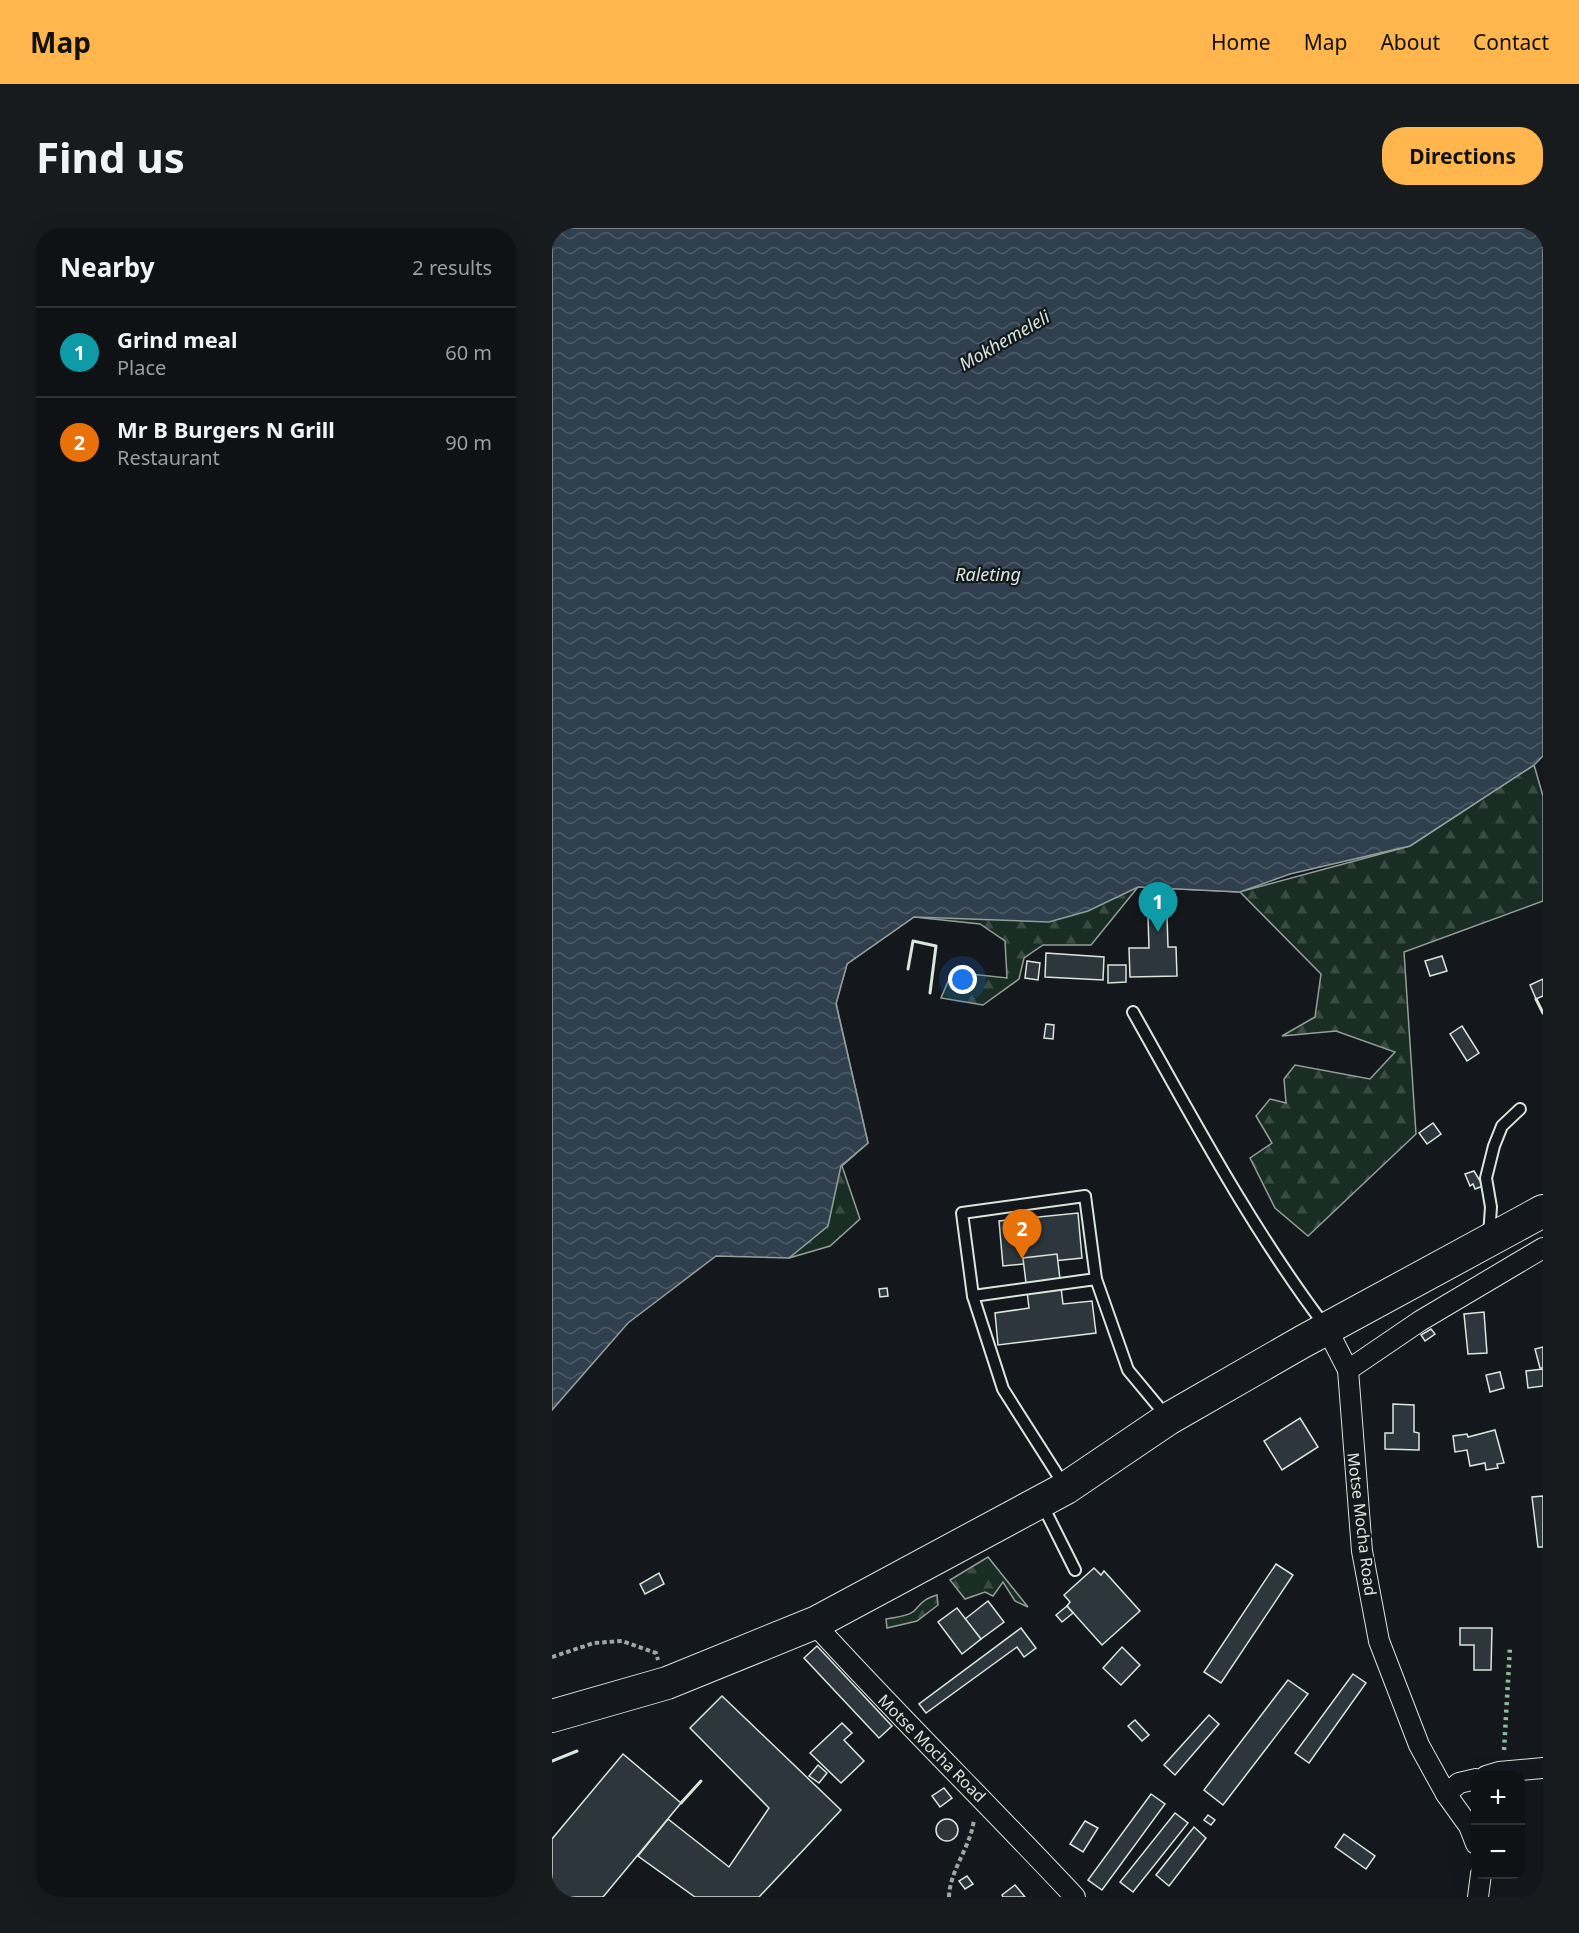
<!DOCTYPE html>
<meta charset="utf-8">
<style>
:root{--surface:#0f1215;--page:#181b1e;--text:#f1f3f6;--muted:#9b9ea0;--line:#2f3234;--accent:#ffb74d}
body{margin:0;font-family:"Noto Sans",sans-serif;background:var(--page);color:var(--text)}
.controls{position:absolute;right:18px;bottom:18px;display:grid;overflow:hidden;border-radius:12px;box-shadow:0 6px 24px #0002}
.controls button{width:54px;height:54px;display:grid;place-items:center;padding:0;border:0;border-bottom:2px solid var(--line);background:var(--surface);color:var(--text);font:30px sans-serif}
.you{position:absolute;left:411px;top:752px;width:21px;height:21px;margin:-15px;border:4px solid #fff;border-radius:50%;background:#1a73e8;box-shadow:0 0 0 9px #1a73e833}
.badge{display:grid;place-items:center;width:39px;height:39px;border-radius:50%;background:var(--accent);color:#fff;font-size:20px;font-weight:700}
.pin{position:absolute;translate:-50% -50px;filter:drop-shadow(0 2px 3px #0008)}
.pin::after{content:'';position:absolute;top:32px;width:21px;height:18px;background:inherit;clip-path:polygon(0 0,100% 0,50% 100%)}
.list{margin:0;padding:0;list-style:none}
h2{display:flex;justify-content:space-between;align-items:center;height:78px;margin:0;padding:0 24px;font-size:26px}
h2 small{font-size:20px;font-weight:400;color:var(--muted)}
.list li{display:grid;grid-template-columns:39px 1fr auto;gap:18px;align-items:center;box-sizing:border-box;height:90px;padding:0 24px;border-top:2px solid var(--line)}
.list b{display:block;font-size:22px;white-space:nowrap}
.list p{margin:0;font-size:20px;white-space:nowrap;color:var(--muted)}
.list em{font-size:20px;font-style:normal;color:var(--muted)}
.map{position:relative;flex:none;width:991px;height:1669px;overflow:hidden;border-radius:24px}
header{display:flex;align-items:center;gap:36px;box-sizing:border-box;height:84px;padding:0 30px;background:var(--accent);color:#111}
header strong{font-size:28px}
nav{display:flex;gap:33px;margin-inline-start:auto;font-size:21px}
.intro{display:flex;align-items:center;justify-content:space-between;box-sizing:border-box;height:144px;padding:0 36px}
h1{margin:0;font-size:42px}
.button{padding:15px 27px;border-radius:24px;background:var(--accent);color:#111;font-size:21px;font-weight:700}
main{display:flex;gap:36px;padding:0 36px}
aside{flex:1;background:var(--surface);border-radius:24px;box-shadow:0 6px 24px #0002}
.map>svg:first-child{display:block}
</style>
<header>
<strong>Map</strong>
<nav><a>Home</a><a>Map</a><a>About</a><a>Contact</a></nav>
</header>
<div class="intro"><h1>Find us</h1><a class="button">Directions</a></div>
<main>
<aside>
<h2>Nearby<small>2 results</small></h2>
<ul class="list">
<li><span class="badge" style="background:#0f9aa8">1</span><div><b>Grind meal</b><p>Place</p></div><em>60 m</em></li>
<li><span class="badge" style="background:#e8710a">2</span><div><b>Mr B Burgers N Grill</b><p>Restaurant</p></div><em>90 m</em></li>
</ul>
</aside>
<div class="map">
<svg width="991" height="1669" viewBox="0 0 991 1669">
<defs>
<pattern id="forest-firs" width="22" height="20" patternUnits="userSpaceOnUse" patternTransform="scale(1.5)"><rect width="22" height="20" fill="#1a2d24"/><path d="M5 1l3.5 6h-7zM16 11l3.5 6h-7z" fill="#3b4b43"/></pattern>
<pattern id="water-waves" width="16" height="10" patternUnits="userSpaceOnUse" patternTransform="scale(1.5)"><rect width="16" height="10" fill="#2f3f4d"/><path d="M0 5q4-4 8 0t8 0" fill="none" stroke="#4c5b66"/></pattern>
</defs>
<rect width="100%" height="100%" fill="#14181c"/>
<g fill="url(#forest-firs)" stroke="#939e99" stroke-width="1.5">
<path d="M0 349 207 646 691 662V663L858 618 982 537 991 568V673L852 724 864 906 756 1008 723 980 698 930 720 915 704 888 718 871 734 875 732 851 743 837 818 851 843 824 784 803 730 808 763 789 769 746 688 664 586 659 539 717H491L472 730 467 751 431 777 389 770 400 744 455 750 453 713 428 696 362 689 295 736 284 775 316 915 290 938 308 991 278 1018 237 1030Z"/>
<path d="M436 1329 476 1379 463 1373 451 1354 441 1368 433 1364 413 1371 398 1352Z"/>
<path d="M385 1367 386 1377 365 1393 335 1400 334 1391C343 1389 355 1389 362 1383 372 1373 370 1372 385 1367Z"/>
</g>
<path fill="url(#water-waves)" stroke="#939e99" stroke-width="1.5" d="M2 0H991V528L982 537 858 618 738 646 688 664 586 659 536 683 497 694 362 689 295 736 284 776 316 915 289 938 276 998 237 1030 164 1028 76 1095 0 1182V5Z"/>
<g fill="#2c363c" stroke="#d8e6dc" stroke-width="1.5">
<path d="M596 688H615L616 719H624L625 748 578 749 577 720H597Z"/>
<path d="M494 725 552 729 551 752 493 749Z"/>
<path d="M890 728 895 743 878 748 873 733Z"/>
<path d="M475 733 488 735 486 752 473 750Z"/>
<path d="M556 737H574V754L556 755Z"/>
<path d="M991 751V768L984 771 978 757Z"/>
<path d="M494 796 502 797 501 811 492 810Z"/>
<path d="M910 798 927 825 915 833 898 806Z"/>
<path d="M881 895 889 906 875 916 867 905Z"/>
<path d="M922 943 931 958 923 961 921 956 918 958 913 946Z"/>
<path d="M526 985 530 1030 451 1038 447 993Z"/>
<path d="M505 1026 511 1076 540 1073 544 1105 446 1117 443 1085 477 1080 471 1030Z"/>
<path d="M335 1060 336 1068 328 1069 327 1061Z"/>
<path d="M932 1084 935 1125 916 1126 912 1086Z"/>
<path d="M879 1101 883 1106 873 1113 869 1107Z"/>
<path d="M991 1119V1140H988L983 1121Z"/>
<path d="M991 1141V1158L976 1160 974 1143Z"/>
<path d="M948 1144 952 1160 938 1164 934 1147Z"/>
<path d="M841 1176 862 1177V1204L867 1205V1222L833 1221V1205H841Z"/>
<path d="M748 1190 766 1219 730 1242 712 1213Z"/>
<path d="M943 1202 952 1235 945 1236 946 1240 934 1242 933 1235 918 1238 915 1222 903 1224 901 1208 915 1206 916 1209Z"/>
<path d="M991 1268V1319H986L980 1269Z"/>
<path d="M724 1336 741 1347 669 1455 652 1444Z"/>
<path d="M542 1340 549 1347 552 1343 588 1383 550 1417 515 1378 518 1374 512 1367Z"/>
<path d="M107 1345 112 1356 93 1366 88 1356Z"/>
<path d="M436 1373 452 1394 429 1411 413 1391Z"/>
<path d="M515 1378 521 1385 510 1394 504 1387Z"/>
<path d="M405 1380 429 1411 410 1426 386 1394Z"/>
<path d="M469 1400 484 1420 472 1429 465 1419 374 1485 367 1476Z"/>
<path d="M908 1400H940L939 1442H922V1417H908Z"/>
<path d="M265 1418 340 1498 327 1510 252 1430Z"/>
<path d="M570 1419 588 1437 569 1457 551 1440Z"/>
<path d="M801 1446 814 1455 757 1535 743 1525Z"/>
<path d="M736 1452 756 1466 671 1577 652 1562Z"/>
<path d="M170 1468 289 1582 207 1669H143L86 1628 116 1591 177 1639 217 1580 138 1500Z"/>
<path d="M657 1487 667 1496 623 1547 612 1537Z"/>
<path d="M583 1492 597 1507 590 1513 576 1498Z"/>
<path d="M290 1495 300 1505 292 1512 312 1533 289 1555 258 1525Z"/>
<path d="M71 1526 129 1575 51 1669H0V1611Z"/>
<path d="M266 1537 275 1545 267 1555 257 1548Z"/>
<path d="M392 1560 400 1570 388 1579 380 1568Z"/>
<path d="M599 1566 613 1576 550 1662 536 1652Z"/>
<path d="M623 1585 636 1595 581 1664 568 1654Z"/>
<path d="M656 1587 663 1592 659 1597 652 1592Z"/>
<circle cx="395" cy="1602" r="11"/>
<path d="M533 1593 546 1600 531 1624 518 1616Z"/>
<path d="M642 1599 654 1610 617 1658 604 1647Z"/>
<path d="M792 1606 823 1628 814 1641 783 1619Z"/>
<path d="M415 1648 421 1656 413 1661 407 1653Z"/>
<path d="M463 1657 473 1669H451L450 1667Z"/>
</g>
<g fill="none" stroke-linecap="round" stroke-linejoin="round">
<g stroke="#d8e6dc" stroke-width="14">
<g id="lane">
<path d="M581 784C641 891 699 1000 773 1098"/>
<path d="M937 1007 939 979 934 950 942 918 950 898 968 881"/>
<path d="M421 1068 410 985 533 968 544 1051"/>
<path d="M512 1257 451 1161 421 1068 544 1051 576 1142 615 1189"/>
<path d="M490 1276 523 1342"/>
</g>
</g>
<g stroke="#d8e6dc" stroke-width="22">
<g id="street">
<path d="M775 1101 796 1142 810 1323 827 1413 867 1517 894 1566 917 1598 924 1616"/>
<path d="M796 1142 868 1093 991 1020"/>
<path d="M265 1394 268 1402C351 1493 439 1579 523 1669"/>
<path d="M934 1548 947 1544 991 1540"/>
<path d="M894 1566 907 1555 924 1551"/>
<path d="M926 1669 929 1646"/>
</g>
</g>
<g stroke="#d8e6dc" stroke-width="34">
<path id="primary" d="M0 1488 115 1455 265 1394 514 1260 616 1191 750 1114 991 983"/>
</g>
<g stroke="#9da8a2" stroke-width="4" stroke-dasharray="4.5 3" stroke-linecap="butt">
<path d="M0 1429 42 1415 70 1413 104 1425 106 1432"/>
<path d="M397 1669C398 1641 419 1619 422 1591"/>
</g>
<use href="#lane" stroke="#14181c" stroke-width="10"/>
<use href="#street" stroke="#14181c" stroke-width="20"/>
<use href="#primary" stroke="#14181c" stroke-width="32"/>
<path stroke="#8ac095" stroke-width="4.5" stroke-dasharray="3 4.5" stroke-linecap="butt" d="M952 1522 958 1419"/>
<g stroke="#d8e6dc" stroke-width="3">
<path d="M356 741 361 713 384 718 378 765"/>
<path d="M984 771 991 785"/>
<path d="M0 1533 25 1523"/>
<path d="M129 1575 149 1553"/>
</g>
</g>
<g text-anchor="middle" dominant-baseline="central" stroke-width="4.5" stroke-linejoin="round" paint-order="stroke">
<g font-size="16" fill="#d8e6dc" stroke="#14181c">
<text transform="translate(810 1296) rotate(83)">Motse Mocha Road</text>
<text transform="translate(380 1520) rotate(45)">Motse Mocha Road</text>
</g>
<g font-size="18" font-style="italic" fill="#d8e6dc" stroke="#14181c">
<text transform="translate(452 112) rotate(-30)">Mokhemeleli</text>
<text x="436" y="346">Raleting</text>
</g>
</g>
</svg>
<div class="controls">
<button>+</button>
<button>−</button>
</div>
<div class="you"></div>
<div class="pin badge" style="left:606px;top:704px;background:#0f9aa8">1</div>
<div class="pin badge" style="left:470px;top:1031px;background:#e8710a">2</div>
</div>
</main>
